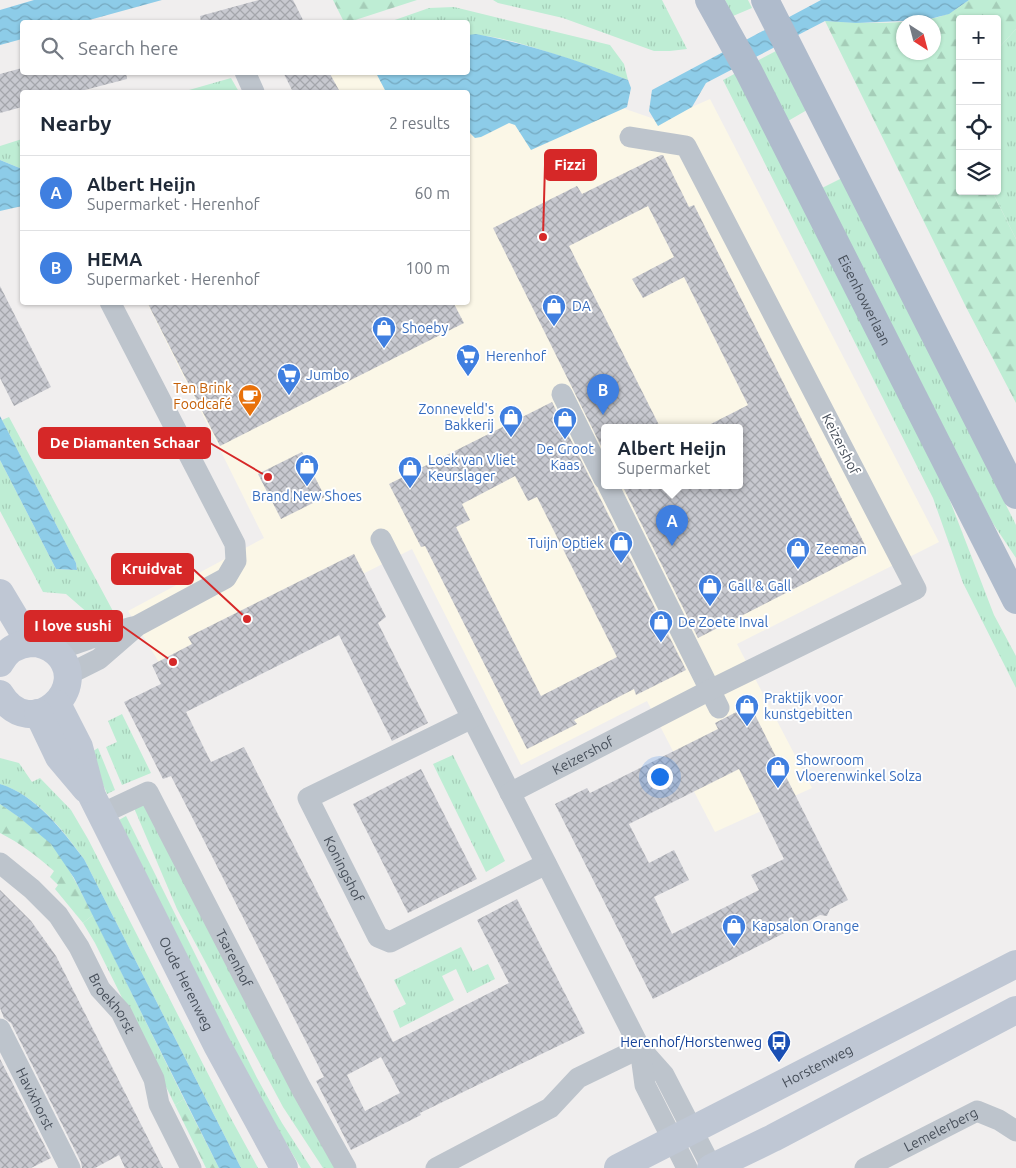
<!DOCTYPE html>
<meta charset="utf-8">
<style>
:root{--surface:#fff;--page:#f6f6f7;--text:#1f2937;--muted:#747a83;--line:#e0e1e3;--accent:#215fd7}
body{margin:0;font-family:Ubuntu,sans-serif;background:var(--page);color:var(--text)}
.controls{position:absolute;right:15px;top:15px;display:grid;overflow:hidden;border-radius:5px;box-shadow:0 1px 4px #0004}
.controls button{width:45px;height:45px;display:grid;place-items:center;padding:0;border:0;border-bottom:1px solid var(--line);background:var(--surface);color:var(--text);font:25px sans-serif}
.compass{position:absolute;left:896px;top:15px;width:45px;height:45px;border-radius:50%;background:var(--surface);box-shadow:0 1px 4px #0004;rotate:144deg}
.you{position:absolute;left:659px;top:776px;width:18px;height:18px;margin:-12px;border:4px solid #fff;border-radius:50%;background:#1a73e8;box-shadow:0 0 0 8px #1a73e833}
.badge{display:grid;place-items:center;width:32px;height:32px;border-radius:50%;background:var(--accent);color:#fff;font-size:16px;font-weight:700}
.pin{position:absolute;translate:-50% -41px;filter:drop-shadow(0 1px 2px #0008)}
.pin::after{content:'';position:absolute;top:26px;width:18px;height:15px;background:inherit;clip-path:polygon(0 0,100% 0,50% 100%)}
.popup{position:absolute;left:601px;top:424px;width:142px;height:65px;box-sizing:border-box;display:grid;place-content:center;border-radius:5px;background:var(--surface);filter:drop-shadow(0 1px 4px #0005);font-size:16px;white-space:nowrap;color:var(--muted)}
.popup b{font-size:19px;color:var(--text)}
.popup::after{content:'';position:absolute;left:50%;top:100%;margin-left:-10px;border:10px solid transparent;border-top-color:var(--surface)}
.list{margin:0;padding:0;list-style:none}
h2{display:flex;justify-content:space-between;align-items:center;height:65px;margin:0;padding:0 20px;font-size:21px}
h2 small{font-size:16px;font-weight:400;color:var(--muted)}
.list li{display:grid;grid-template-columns:32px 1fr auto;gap:15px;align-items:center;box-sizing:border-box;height:75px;padding:0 20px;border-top:1px solid var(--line)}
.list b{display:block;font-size:19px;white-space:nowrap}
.list p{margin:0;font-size:16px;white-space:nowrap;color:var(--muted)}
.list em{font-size:16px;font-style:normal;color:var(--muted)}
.icon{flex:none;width:28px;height:28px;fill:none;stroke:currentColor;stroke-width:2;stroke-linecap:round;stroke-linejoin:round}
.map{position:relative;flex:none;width:1016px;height:1168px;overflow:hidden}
.search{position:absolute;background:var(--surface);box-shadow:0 1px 4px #0004;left:20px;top:20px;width:450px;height:55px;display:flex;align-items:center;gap:12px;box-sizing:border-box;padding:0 18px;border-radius:5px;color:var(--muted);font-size:19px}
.panel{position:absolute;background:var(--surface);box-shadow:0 1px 4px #0004;left:20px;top:90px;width:450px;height:215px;border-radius:5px}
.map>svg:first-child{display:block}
</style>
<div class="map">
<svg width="1016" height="1168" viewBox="0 0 1016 1168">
<defs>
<pattern id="grass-tufts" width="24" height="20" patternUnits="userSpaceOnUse" patternTransform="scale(1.25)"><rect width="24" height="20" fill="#beedd4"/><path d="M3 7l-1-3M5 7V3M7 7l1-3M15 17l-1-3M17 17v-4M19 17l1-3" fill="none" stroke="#a5cdb8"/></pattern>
<pattern id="forest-firs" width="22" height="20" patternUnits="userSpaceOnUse" patternTransform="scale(1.25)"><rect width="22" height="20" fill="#beedd4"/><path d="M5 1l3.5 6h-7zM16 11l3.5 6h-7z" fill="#a5cdb8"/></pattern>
<pattern id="water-waves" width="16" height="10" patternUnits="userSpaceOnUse" patternTransform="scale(1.25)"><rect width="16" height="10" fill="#8dcce8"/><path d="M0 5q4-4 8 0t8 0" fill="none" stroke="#75a8bf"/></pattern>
<pattern id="building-cross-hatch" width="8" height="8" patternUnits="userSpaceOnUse" patternTransform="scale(1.25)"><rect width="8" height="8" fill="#c8c9d0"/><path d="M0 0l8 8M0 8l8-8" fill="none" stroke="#a4a6ac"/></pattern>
</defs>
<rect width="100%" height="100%" fill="#f0eeee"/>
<g fill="#fbf7e7" fill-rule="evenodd">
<path d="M333 72 381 73 397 92H294Z"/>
<path d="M710 99 939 542 737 644 812 788 715 832 647 701 521 765 412 549 166 674 128 611 264 538 147 303 468 302V126L516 114 614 105 660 121ZM604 427H740V485H604Z"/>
</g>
<g fill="url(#grass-tufts)">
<path d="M493 0H662L687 49 670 51H654L563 18 498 3Z"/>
<path d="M725 0H748L752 8 733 16Z"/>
<path d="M454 7 610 45 624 64 628 80C596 68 565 57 532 47 512 41 489 34 468 35V22H389L429 8Z"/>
<path d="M1016 29V239L992 191H997V50Z"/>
<path d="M776 51 807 110 788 121 757 61Z"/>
<path d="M736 73 947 493 994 615 1016 656V688L963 583 933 498 723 80Z"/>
<path d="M231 78 239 92H182Z"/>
<path d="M22 139V169L0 160V146Z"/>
<path d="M842 178 1016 525V558L992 522 822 188Z"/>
<path d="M9 417 114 613 89 614 66 594 43 592 0 511V460L56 569 77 570 76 563 2 420Z"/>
<path d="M122 714 151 773 122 785 106 747 117 742 108 721Z"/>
<path d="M98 748 115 790 107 794 90 753Z"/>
<path d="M453 755 505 861 486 872 433 764Z"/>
<path d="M0 758 19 763 32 782 40 778 71 810 88 839 228 1113 258 1168H241L84 859C62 829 37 796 0 784Z"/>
<path d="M146 804 336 1168H323L283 1107 177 909 134 808Z"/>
<path d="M126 816 257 1078 282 1123 311 1168H301L259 1099 119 820Z"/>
<path d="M93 915 184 1099 175 1105 95 943 83 923Z"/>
<path d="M461 947 473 971 488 964 495 979 467 993 456 969 442 976 454 1000 400 1028 393 1011 406 1004 394 980Z"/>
</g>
<g fill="url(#forest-firs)" fill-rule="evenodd">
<path d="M333 0H417L349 22H344Z"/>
<path d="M969 0H1016V29L997 50V19H960V191H992L1016 239V403L966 307 825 21C855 23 924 26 949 13 956 10 963 4 969 0ZM904 22H934V52H904Z"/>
<path d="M0 804C16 815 40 831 52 845 69 866 80 891 93 915L83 923 55 889 58 885 50 877 54 871C37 856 20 843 0 833Z"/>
<path d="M184 1099 219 1168H206L175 1105Z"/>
</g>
<g fill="url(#water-waves)">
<path d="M34 0H162L82 22H22V39L0 45V10Z"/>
<path d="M821 0H969L949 14 926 20 856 23 825 21 706 83 692 107 658 126 649 111 652 90Z"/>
<path d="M476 34C528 44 578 60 628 80L631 88 627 107 531 150 515 125 509 123 481 137 475 138 468 131V92H386L376 73 468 72V35Z"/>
<path d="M0 160 22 169V206L0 211Z"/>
<path d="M0 416 76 563 77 570 56 569 0 460Z"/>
<path d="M0 784C36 795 62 830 84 859L241 1168H219L74 878 51 844 20 818 0 804Z"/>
</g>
<g fill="url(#building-cross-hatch)" fill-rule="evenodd">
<path d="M259 0H293L304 22H201L200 16Z"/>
<path d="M22 68V72H126L127 79 77 92H22V107L0 113V74Z"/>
<path d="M283 72H329L340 92H293Z"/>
<path d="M661 155H663L689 207 694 205 868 551 698 638 622 485H740V427H705L748 405 684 277 643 298 632 279 674 257 648 206 569 246 660 427H604V452L493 228 577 186 582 194Z"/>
<path d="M0 286 51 387 14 406 0 378Z"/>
<path d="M147 302H453L464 323 220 446Z"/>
<path d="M552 402 686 670 636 695 634 689 574 720 577 724 527 749 425 546 421 547 389 484ZM515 476 528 501 537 497 617 657 541 696 456 527 470 520 462 504Z"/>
<path d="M302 452 325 497 281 519 258 474Z"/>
<path d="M354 554 386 617 378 623 428 723 392 741 339 635 186 712 211 762 244 747 393 1042 509 983 477 920 517 899 585 1033 420 1113 421 1115 351 1150 316 1081 324 1077 192 817 171 776 163 779 124 702 161 684 152 665 192 644 188 637ZM381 1057 400 1093 365 1111 347 1075Z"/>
<path d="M750 705 848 900 830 909 827 916 820 915 653 999 555 804 587 788 590 793 718 729 715 723ZM739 769 784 859 751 875 759 890 672 934 654 897 689 880 674 850 649 863 629 824Z"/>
<path d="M421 769 477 879 408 913 353 804Z"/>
<path d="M0 890 31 921 56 956 163 1168H125L119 1155 95 1168H82L81 1162 11 1023 4 1018 0 1008Z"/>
<path d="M0 1059 51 1158 31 1168H0Z"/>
</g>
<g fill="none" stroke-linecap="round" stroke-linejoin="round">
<g stroke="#bdc4cc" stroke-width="21">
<path d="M245 72 254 92"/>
<path d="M562 394 604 479"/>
<path d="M608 485 719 708"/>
<path d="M381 539 640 1048 664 1075 712 1168"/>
<path d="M54 651 89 639 132 627"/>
<path d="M67 675 99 659 137 626 226 578 236 561 235 544 110 302"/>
<path id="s1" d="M472 718 308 798 378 937 390 942 546 864"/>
<path id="s2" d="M510 793 710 690 916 589 686 146 630 137"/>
<path id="s3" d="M101 814 148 792 301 1088 346 1168"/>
<path id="s4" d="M0 863 32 889 58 915 79 947 100 989 121 1012 154 1079 159 1104 191 1168"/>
<path id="s5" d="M0 1029 70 1168"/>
<path d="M640 1048 645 1085 687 1168"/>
<path d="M436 1168 550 1108 578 1078 640 1048"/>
<path id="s6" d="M865 1168 977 1111 999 1120 1016 1131"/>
</g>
<g stroke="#bfc7d4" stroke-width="28">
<path d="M0 593 30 643"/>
<path d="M0 663C6 651 17 644 31 643 40 643 49 646 56 652 94 687 31 745 0 694"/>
<path id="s7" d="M57 704 79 747 92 796 217 1045 284 1168"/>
<path d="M38 713 59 757 86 789"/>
<path id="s8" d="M618 1168 1016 964"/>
<path d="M711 1168 773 1138 1016 1010"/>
</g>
<g stroke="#afbbcc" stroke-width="28">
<path id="s9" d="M709 0 749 72 1016 600"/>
<path d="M765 0 1016 495"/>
</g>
</g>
<defs>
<g id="shop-pin" transform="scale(1.25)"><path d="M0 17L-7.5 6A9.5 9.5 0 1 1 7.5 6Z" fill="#3f7fe0" stroke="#fff"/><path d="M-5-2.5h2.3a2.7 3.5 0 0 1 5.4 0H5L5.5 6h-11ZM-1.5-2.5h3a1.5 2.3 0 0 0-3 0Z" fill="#fff"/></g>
<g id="supermarket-pin" transform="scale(1.25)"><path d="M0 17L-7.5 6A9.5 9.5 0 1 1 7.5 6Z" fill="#3f7fe0" stroke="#fff"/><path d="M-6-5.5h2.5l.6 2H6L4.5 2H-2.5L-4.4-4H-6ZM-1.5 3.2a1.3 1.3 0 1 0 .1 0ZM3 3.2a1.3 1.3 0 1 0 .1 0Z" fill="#fff"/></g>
<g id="cafe-pin" transform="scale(1.25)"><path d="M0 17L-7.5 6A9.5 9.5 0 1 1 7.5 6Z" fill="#e8710a" stroke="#fff"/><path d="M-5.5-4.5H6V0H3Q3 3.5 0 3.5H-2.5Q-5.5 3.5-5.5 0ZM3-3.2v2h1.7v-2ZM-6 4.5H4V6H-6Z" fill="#fff"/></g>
<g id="bus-pin" transform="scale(1.25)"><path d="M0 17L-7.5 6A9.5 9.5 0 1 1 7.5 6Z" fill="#1a4fb4" stroke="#fff"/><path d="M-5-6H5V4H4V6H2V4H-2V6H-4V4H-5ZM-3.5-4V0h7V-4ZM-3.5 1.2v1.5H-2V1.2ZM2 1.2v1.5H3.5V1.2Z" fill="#fff"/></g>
</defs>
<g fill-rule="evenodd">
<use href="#shop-pin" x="554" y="306"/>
<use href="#shop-pin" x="384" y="328"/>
<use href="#supermarket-pin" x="468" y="356"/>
<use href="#supermarket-pin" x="289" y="375"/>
<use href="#cafe-pin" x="250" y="396"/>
<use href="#shop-pin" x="511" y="417"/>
<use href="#shop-pin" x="565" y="419"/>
<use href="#shop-pin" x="307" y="466"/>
<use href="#shop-pin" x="410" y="468"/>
<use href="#shop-pin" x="621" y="543"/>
<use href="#shop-pin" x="798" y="549"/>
<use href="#shop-pin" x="710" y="586"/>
<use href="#shop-pin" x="661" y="622"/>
<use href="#shop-pin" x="747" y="706"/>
<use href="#shop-pin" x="778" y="768"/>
<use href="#shop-pin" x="734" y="926"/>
<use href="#bus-pin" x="779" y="1042"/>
</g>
<g text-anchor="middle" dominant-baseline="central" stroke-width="4" stroke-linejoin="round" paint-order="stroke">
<g font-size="14" fill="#474f5a" stroke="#fff">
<text stroke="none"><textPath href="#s9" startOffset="338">Eisenhowerlaan</textPath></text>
<text transform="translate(841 444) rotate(63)">Keizershof</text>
<text stroke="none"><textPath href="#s2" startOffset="82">Keizershof</textPath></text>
<text stroke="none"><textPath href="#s1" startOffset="262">Koningshof</textPath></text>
<text stroke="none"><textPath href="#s3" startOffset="239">Tsarenhof</textPath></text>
<text stroke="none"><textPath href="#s7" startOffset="309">Oude Herenweg</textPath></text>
<text stroke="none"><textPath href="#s4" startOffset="182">Broekhorst</textPath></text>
<text stroke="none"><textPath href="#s8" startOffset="224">Horstenweg</textPath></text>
<text stroke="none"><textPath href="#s5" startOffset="78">Havixhorst</textPath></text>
<text stroke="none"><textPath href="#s6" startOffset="85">Lemelerberg</textPath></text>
</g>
<g font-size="14" fill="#366cbe" stroke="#fff" text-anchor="start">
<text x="572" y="306">DA</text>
<text x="402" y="328">Shoeby</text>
<text x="486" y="356">Herenhof</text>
<text x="306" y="375">Jumbo</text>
<text x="494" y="409" text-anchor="end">Zonneveld's<tspan x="494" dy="16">Bakkerij</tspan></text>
<text x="565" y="449" text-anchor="middle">De Groot<tspan x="565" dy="16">Kaas</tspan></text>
<text x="428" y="460">Loek van Vliet<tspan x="428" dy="16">Keurslager</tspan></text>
<text x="307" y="496" text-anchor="middle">Brand New Shoes</text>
<text x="604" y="543" text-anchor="end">Tuijn Optiek</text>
<text x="816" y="549">Zeeman</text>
<text x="728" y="586">Gall &amp; Gall</text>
<text x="678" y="622">De Zoete Inval</text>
<text x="764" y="698">Praktijk voor<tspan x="764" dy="16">kunstgebitten</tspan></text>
<text x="796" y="760">Showroom<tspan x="796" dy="16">Vloerenwinkel Solza</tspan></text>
<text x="752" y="926">Kapsalon Orange</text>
</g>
<g font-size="14" fill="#c56008" stroke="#fff" text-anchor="end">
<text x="232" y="388">Ten Brink<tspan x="232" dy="16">Foodcafé</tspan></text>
</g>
<g font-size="14" fill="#164399" stroke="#fff" text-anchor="end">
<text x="762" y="1042">Herenhof/Horstenweg</text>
</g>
</g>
<path fill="none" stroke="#d62828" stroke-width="2" d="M543 237L545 165M268 477L210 443M247 619L193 569M173 662L122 626"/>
<g fill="#d62828" stroke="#fff" stroke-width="2">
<circle cx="543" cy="237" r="5"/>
<circle cx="268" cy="477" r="5"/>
<circle cx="247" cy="619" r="5"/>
<circle cx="173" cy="662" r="5"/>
</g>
<g fill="#d62828" stroke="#d62828" stroke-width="2">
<rect x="545" y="150" width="51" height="30" rx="5"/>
<rect x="39" y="428" width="171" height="30" rx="5"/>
<rect x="112" y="554" width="81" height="30" rx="5"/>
<rect x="25" y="611" width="97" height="30" rx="5"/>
</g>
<g font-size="15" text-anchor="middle" font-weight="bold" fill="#fff">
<text x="570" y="170">Fizzi</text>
<text x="125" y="448">De Diamanten Schaar</text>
<text x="152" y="574">Kruidvat</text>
<text x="73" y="631">I love sushi</text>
</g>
</svg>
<div class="controls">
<button>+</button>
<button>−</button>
<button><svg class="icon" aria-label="locate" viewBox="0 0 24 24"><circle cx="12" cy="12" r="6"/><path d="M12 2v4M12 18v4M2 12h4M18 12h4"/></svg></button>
<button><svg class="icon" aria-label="layers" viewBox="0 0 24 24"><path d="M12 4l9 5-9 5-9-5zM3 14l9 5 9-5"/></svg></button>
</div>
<svg class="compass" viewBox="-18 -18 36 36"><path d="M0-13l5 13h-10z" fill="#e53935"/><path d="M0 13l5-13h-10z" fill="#747a83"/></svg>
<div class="you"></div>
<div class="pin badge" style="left:672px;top:546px;background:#3f7fe0">A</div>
<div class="popup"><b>Albert Heijn</b>Supermarket</div>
<div class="pin badge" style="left:603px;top:415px;background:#3f7fe0">B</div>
<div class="search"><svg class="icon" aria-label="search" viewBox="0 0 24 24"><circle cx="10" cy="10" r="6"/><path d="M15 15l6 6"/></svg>Search here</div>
<section class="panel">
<h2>Nearby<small>2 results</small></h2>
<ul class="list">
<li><span class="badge" style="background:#3f7fe0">A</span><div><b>Albert Heijn</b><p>Supermarket · Herenhof</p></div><em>60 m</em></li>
<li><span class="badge" style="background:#3f7fe0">B</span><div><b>HEMA</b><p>Supermarket · Herenhof</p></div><em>100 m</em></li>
</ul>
</section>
</div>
